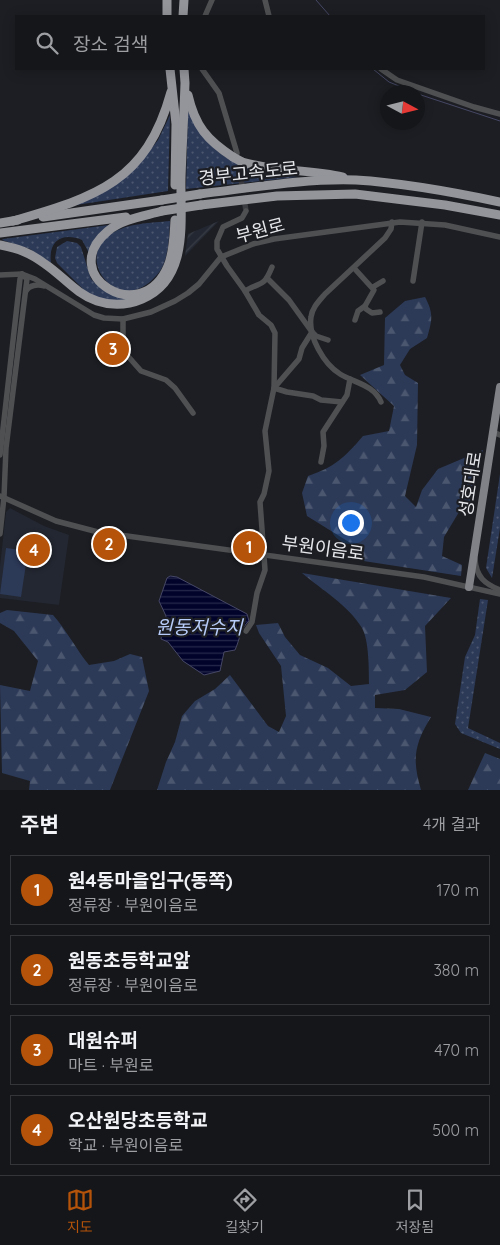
<!DOCTYPE html>
<html lang="ko">
<meta charset="utf-8">
<style>
:root{--surface:#15161a;--page:#1e1f23;--text:#f1f3f6;--muted:#9d9fa2;--line:#343539;--accent:#b45309}
body{margin:0;font-family:Quicksand,"Noto Sans KR",sans-serif;background:var(--page);color:var(--text)}
.compass{position:absolute;left:380px;top:85px;width:45px;height:45px;border-radius:50%;background:var(--surface);box-shadow:0 2px 12px #0003;rotate:97deg}
.you{position:absolute;left:350px;top:522px;width:18px;height:18px;margin:-12px;border:4px solid #fff;border-radius:50%;background:#1a73e8;box-shadow:0 0 0 8px #1a73e833}
.badge{display:grid;place-items:center;width:32px;height:32px;border-radius:50%;background:var(--accent);color:#fff;font-size:16px;font-weight:700}
.pin{position:absolute;translate:-50% -50%;border:2px solid #fff;box-shadow:0 1px 5px #0006}
.list{margin:0;padding:0;list-style:none}
h2{display:flex;justify-content:space-between;align-items:center;height:65px;margin:0;padding:0 20px;font-size:21px}
h2 small{font-size:16px;font-weight:400;color:var(--muted)}
.list li{display:grid;grid-template-columns:32px 1fr auto;gap:15px;align-items:center;box-sizing:border-box;height:70px;margin:0 10px 10px;padding:0 10px;border:1px solid var(--line);border-radius:0px}
.list b{display:block;font-size:19px;white-space:nowrap}
.list p{margin:0;font-size:16px;white-space:nowrap;color:var(--muted)}
.list em{font-size:16px;font-style:normal;color:var(--muted)}
.icon{flex:none;width:28px;height:28px;fill:none;stroke:currentColor;stroke-width:2;stroke-linecap:round;stroke-linejoin:round}
.map{position:relative;flex:none;width:500px;height:790px;overflow:hidden}
.search{position:absolute;background:var(--surface);box-shadow:0 2px 12px #0003;left:15px;right:15px;top:15px;height:55px;display:flex;align-items:center;gap:12px;box-sizing:border-box;padding:0 18px;border-radius:0px;color:var(--muted);font-size:19px}
.sheet{height:385px;background:var(--surface)}
nav{display:flex;justify-content:space-around;align-items:center;box-sizing:border-box;height:70px;border-top:1px solid var(--line);background:var(--surface);font-size:14px;color:var(--muted)}
nav a{display:grid;justify-items:center;gap:2px}
nav .on{color:var(--accent)}
.map>svg:first-child{display:block}
</style>
<div class="map">
<svg width="500" height="790" viewBox="0 0 500 790">
<defs>
<pattern id="industrial-furrows" width="10" height="10" patternUnits="userSpaceOnUse" patternTransform="scale(1.25)"><rect width="10" height="10" fill="#232731"/><path d="M-1 1l2-2M0 10L10 0M9 11l2-2" fill="none" stroke="#383c45"/></pattern>
<pattern id="grass-dots" width="8" height="8" patternUnits="userSpaceOnUse" patternTransform="scale(1.25)"><rect width="8" height="8" fill="#2c3957"/><path d="M2 2h.1M6 6h.1" fill="none" stroke="#4b566f" stroke-width="1.8" stroke-linecap="round"/></pattern>
<pattern id="forest-firs" width="22" height="20" patternUnits="userSpaceOnUse" patternTransform="scale(1.25)"><rect width="22" height="20" fill="#2c3957"/><path d="M5 1l3.5 6h-7zM16 11l3.5 6h-7z" fill="#4b566f"/></pattern>
<pattern id="water-rules" width="6" height="5" patternUnits="userSpaceOnUse" patternTransform="scale(1.25)"><rect width="6" height="5" fill="#01032b"/><path d="M0 2.5h6" fill="none" stroke="#26284a"/></pattern>
</defs>
<rect width="100%" height="100%" fill="#1c1e23"/>
<path fill="#232731" d="M10 508 44 526 69 535 59 605 0 598V566L6 512Z"/>
<path fill="url(#industrial-furrows)" d="M219 221 185 256 188 234Z"/>
<g fill="url(#grass-dots)">
<path d="M188 111C205 148 231 167 271 174 280 176 289 175 298 177L186 189Z"/>
<path d="M170 115 168 191 76 205 147 154 158 140Z"/>
<path d="M170 221C169 235 169 250 164 263 162 269 158 274 153 279 118 315 73 259 111 234 127 223 151 223 170 221Z"/>
<path d="M109 225 98 235 89 253 82 240C62 232 48 241 51 263L30 249 2 240 3 239Z"/>
<path d="M67 241 77 243 81 247 91 279 100 287 119 297H135L134 299 107 301 86 292 57 263 55 258 57 247Z"/>
<path d="M500 474V528L492 578 486 568Z"/>
<path d="M480 599 488 600 468 728 500 743V749L461 733 455 724 465 657 475 635Z"/>
</g>
<g fill="url(#forest-firs)">
<path d="M425 297C434 314 432 320 427 338L410 349 400 365 405 375 418 383 417 445 405 496 416 507 422 490 438 469 483 450 471 503 459 512 444 537 442 556 462 565 461 576 357 560V547L307 516 302 493 308 476C335 467 345 457 363 436L389 431 394 406 360 375 384 365 385 318 405 301Z"/>
<path d="M302 573 451 598 425 626 427 672 405 690 375 695V708L399 709 431 717C414 745 412 759 421 790H157L166 762 175 742 182 716 195 701 215 689 230 675 268 726 279 732 286 716 281 666 259 633 256 625 278 623 285 637 300 655 328 668 351 686 369 684C369 670 369 640 362 628 348 605 322 590 302 573Z"/>
<path d="M7 610 53 615C67 631 76 649 89 665L114 661 130 654 142 657 149 691 110 790H29L30 781 2 773 0 685 30 691 38 661 14 631 0 623V613Z"/>
<path d="M485 753 500 759V790H468Z"/>
</g>
<path fill="#2c3957" d="M6 548 28 551 21 597 0 594Z"/>
<path fill="url(#water-rules)" stroke="#464765" d="M170 576 177 577 247 614 249 621C240 629 240 639 235 650L224 652 220 671 204 675 183 661 168 642 161 639 166 616 159 601 167 578Z"/>
<g fill="none" stroke-linecap="round" stroke-linejoin="round">
<g stroke="#464765" stroke-width="1">
<path d="M316 0 330 16"/>
<path d="M373 69 389 82 414 92"/>
<path d="M418 94 500 121"/>
</g>
<path stroke="#3a3c41" stroke-width="5.5" stroke-dasharray="5.5 3" stroke-linecap="butt" d="M241 179 246 211"/>
<g stroke="#4f5052" stroke-width="5.5">
<path d="M265 0 269 16"/>
<path d="M205 16 212 0"/>
<path d="M202 69 219 93 237 153"/>
<path d="M381 69 397 80 474 107 500 114"/>
<path d="M240 167 241 179"/>
<path d="M246 211 242 218 223 227 217 241V249L227 266 245 291 259 315 271 325 275 333 274 388 265 431 269 471 264 494 260 502 265 570 257 593 252 622 246 631"/>
<path d="M354 268 374 290 365 306 366 309 372 313 380 312"/>
<path d="M0 275 22 274 35 279 94 315 104 318 123 319 151 312 175 301 188 293 199 284 221 257 253 244 274 239 400 222 445 225 500 237"/>
<path d="M267 278 289 300 312 332 316 336 328 340"/>
<path d="M413 281 422 222"/>
<path d="M373 287 383 281"/>
<path d="M26 291C29 285 38 284 44 286"/>
<path d="M245 291C261 281 263 289 272 267"/>
<path d="M123 319V350L126 354"/>
<path d="M355 320 358 311 365 306"/>
<path d="M312 332 302 348 299 359 274 388 287 392 313 396 321 400 342 402"/>
<path d="M126 354 141 371 166 380 175 388 193 413"/>
<path d="M381 402C374 385 355 383 340 374 324 364 308 337 311 317 312 308 319 301 325 294L385 238 391 229 392 222"/>
<path d="M493 432 500 435"/>
<path d="M0 455 20 279 22 274"/>
<path d="M321 462 324 446 323 432 347 395 350 379"/>
<path d="M0 496 56 521 98 532 424 577 500 594"/>
<path d="M0 534 4 497 6 448 27 279 22 274"/>
<path d="M475 559C476 577 485 584 500 590"/>
</g>
<path stroke="#808287" stroke-width="8" d="M469 587 500 387"/>
<g stroke="#93959b" stroke-width="9">
<path d="M167 16V0"/>
<path d="M183 16 184 0"/>
<path d="M170 69 176 124 175 185"/>
<path d="M188 95C195 126 207 140 233 157"/>
<path d="M242 162C275 172 310 169 343 177"/>
<path d="M200 194C250 188 307 178 356 180 405 183 453 192 500 202"/>
<path d="M201 205 277 196 355 194 445 205 500 215"/>
<path d="M162 211C145 216 122 219 108 231 55 275 142 329 168 266 174 252 174 235 175 220"/>
<path d="M43 217 162 200"/>
<path d="M13 221C95 197 146 183 171 92"/>
<path d="M0 223 18 220"/>
<path d="M0 233 126 217"/>
<path d="M0 245C19 249 29 252 45 264 63 276 76 294 97 301 112 306 128 305 142 299 190 279 180 220 181 178 182 146 184 115 185 83L184 69"/>
</g>
<g stroke="#93959b" stroke-width="9">
<path d="M233 157 242 162"/>
<path d="M162 200 200 194"/>
<path d="M162 211 201 205"/>
</g>
</g>
<g text-anchor="middle" dominant-baseline="central" stroke-width="4.5" stroke-linejoin="round" paint-order="stroke">
<g font-size="18" fill="#e6e7eb" stroke="#1c1e23">
<text transform="translate(248 173) rotate(-6)">경부고속도로</text>
<text transform="translate(260 230) rotate(-15)">부원로</text>
<text transform="translate(470 484) rotate(-81)">성호대로</text>
<text transform="translate(323 548) rotate(8)">부원이음로</text>
</g>
<g font-size="19" font-style="italic" fill="#b7ccf9" stroke="#1c1e23">
<text x="199" y="627">원동저수지</text>
</g>
</g>
</svg>
<svg class="compass" viewBox="-18 -18 36 36"><path d="M0-13l5 13h-10z" fill="#e53935"/><path d="M0 13l5-13h-10z" fill="#9d9fa2"/></svg>
<div class="you"></div>
<div class="pin badge" style="left:249px;top:547px">1</div>
<div class="pin badge" style="left:109px;top:544px">2</div>
<div class="pin badge" style="left:113px;top:349px">3</div>
<div class="pin badge" style="left:34px;top:550px">4</div>
<div class="search"><svg class="icon" aria-label="search" viewBox="0 0 24 24"><circle cx="10" cy="10" r="6"/><path d="M15 15l6 6"/></svg>장소 검색</div>
</div>
<section class="sheet">
<h2>주변<small>4개 결과</small></h2>
<ul class="list">
<li><span class="badge">1</span><div><b>원4동마을입구(동쪽)</b><p>정류장 · 부원이음로</p></div><em>170 m</em></li>
<li><span class="badge">2</span><div><b>원동초등학교앞</b><p>정류장 · 부원이음로</p></div><em>380 m</em></li>
<li><span class="badge">3</span><div><b>대원슈퍼</b><p>마트 · 부원로</p></div><em>470 m</em></li>
<li><span class="badge">4</span><div><b>오산원당초등학교</b><p>학교 · 부원이음로</p></div><em>500 m</em></li>
</ul>
</section>
<nav>
<a class="on"><svg class="icon" aria-label="map" viewBox="0 0 24 24"><path d="M3 6l6-2 6 2 6-2v14l-6 2-6-2-6 2zM9 4v14M15 6v14"/></svg>지도</a>
<a><svg class="icon" aria-label="directions" viewBox="0 0 24 24"><path d="M12 3l9 9-9 9-9-9zM9 14v-3h6M13 9l2 2-2 2"/></svg>길찾기</a>
<a><svg class="icon" aria-label="saved" viewBox="0 0 24 24"><path d="M7 4h10v16l-5-4-5 4z"/></svg>저장됨</a>
</nav>
